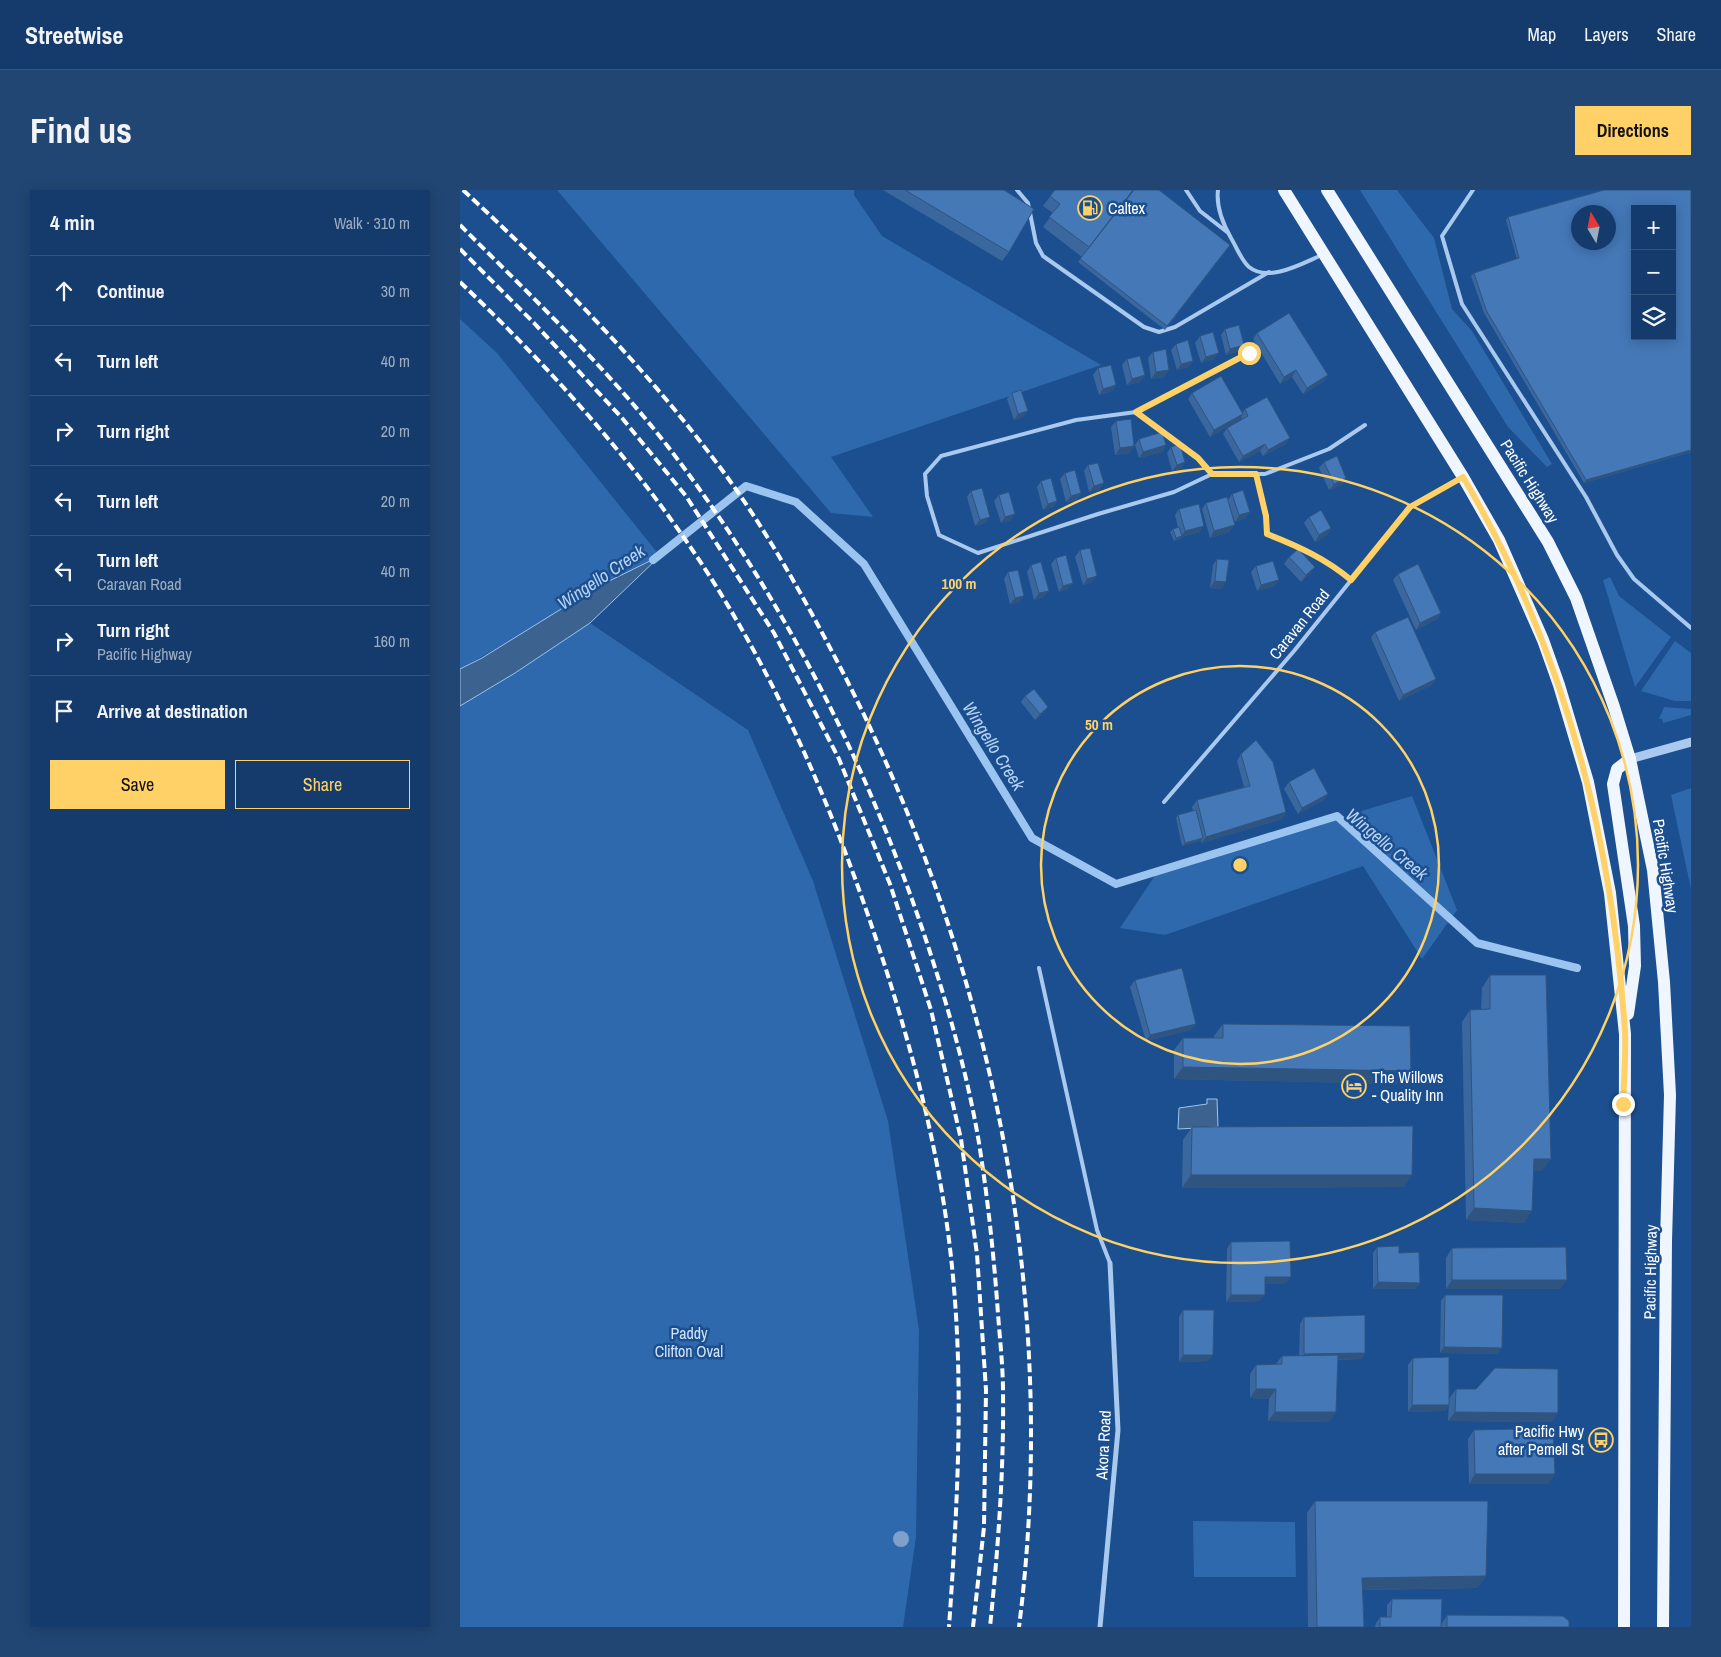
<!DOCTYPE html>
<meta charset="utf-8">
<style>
:root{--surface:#143b6b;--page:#214673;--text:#f1f3f6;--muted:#9dadc1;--line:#33557e;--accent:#ffd166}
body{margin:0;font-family:"Archivo Narrow",sans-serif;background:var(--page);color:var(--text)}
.controls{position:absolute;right:15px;top:15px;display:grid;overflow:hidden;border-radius:0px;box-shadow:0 2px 12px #0003}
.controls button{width:45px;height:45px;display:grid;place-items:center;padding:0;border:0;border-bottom:1px solid var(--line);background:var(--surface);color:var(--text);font:25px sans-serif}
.compass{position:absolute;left:1111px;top:15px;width:45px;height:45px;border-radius:50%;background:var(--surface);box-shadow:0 2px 12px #0003;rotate:350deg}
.stop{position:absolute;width:15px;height:15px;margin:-11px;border:4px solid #ffd166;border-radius:50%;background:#fff}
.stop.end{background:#ffd166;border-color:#fff;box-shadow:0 1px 5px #0008}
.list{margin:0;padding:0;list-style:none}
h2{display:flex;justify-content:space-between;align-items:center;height:65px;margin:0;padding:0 20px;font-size:21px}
h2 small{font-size:16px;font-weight:400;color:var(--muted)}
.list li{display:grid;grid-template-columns:32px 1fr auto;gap:15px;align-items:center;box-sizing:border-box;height:70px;padding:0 20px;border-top:1px solid var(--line)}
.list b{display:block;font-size:19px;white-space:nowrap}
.list p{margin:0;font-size:16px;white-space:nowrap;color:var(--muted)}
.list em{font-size:16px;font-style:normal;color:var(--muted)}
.actions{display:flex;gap:10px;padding:15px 20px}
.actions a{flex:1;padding:11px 0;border:1px solid var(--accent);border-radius:0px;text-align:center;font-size:18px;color:var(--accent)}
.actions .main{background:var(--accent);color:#111}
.icon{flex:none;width:28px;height:28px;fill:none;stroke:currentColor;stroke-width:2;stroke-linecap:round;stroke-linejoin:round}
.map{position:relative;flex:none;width:1231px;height:1437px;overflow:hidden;border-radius:0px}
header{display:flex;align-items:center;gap:30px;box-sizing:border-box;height:70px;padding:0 25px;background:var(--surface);border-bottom:1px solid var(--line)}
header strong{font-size:24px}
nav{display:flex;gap:28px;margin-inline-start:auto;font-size:18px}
.intro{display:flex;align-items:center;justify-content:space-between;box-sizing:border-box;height:120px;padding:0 30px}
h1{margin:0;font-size:35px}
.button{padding:12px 22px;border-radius:0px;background:var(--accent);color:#111;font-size:18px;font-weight:700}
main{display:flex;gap:30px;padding:0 30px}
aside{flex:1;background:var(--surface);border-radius:0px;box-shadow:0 2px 12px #0003}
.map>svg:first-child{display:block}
</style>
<header>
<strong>Streetwise</strong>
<nav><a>Map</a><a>Layers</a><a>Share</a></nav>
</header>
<div class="intro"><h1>Find us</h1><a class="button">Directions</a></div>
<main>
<aside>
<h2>4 min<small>Walk · 310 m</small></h2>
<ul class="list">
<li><svg class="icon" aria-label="ahead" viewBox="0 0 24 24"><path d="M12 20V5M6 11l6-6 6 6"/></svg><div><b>Continue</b></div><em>30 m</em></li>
<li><svg class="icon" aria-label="left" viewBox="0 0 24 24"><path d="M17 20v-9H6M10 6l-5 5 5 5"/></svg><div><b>Turn left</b></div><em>40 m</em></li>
<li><svg class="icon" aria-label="right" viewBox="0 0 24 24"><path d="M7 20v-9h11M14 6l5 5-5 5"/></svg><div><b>Turn right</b></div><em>20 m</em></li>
<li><svg class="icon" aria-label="left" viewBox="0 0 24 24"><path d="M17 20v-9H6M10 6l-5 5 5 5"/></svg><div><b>Turn left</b></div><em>20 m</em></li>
<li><svg class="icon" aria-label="left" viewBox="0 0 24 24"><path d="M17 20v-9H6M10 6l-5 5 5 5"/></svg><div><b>Turn left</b><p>Caravan Road</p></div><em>40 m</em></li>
<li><svg class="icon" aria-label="right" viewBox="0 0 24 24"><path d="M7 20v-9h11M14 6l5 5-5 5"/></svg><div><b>Turn right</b><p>Pacific Highway</p></div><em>160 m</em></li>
<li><svg class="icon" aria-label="arrive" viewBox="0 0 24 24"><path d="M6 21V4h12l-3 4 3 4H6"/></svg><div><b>Arrive at destination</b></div></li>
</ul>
<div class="actions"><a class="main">Save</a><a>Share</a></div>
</aside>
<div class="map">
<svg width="1231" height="1437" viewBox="0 0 1231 1437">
<rect width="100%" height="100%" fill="#1b4f8f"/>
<g fill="#2e69ad">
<path d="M97 0H394V5L422 46 641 175 371 267 413 327 371 323Z"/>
<path d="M900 0H937L974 48 992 119 1012 141 1092 274 1087 277 1048 237Z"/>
<path d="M0 129 37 163 200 366 0 479Z"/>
<path d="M1150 387 1159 406 1211 447 1175 497 1143 390Z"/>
<path d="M130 433 288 540 353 691 428 931 459 1140 456 1347 443 1437H0V516L55 483Z"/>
<path d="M1215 451 1231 463V511H1215L1181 501Z"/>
<path d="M1204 517 1231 519V525L1203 533 1202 529H1199Z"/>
<path d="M1231 598V699L1211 605Z"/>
<path d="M952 606 997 720 962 769 903 676 705 745 660 738 698 681Z"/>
<path d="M733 1331 835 1332 836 1387H734Z"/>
</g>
<g fill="#3c6290" stroke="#9cc4f0">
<path d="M200 366 130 433 55 483 0 516V479L22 468 135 398Z"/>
<path d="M747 909H757L758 937 718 939 719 918 747 914Z"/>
</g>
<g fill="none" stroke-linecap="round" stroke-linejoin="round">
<path stroke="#9cc4f0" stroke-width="8" d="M193 370 286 296 336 312 404 374 572 648 656 694 877 626 1017 753 1117 778"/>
<g stroke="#a9c9ee" stroke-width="4">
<path d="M557 0 568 13 576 53 583 66 684 137 699 142 715 137 809 82"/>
<path d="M726 0 740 21 767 42"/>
<path d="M758 0C756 16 763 34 771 48 776 56 781 70 789 77 809 93 843 73 862 65"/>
<path d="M1013 0 982 46 1002 114 1126 307 1157 365 1174 389 1231 438"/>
<path d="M676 222 738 268 752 284 714 302 638 324 518 363 479 345 467 306 465 284 481 266 616 230 676 222 789 163"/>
<path d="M796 283 806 326 807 344C838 356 866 369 891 390"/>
<path d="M752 284H805L869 259 905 235"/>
<path d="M704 612 834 461 950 317 1001 288"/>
<path d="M579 778 637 1040 650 1073"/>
</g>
<path stroke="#a9c9ee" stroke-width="5" d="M640 1437 658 1240 650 1073"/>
<path stroke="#a9c9ee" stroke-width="9" d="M1170 569 1231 552"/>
<g stroke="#f0f6ff" stroke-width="12">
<path d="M824 0 1003 287 1039 350 1083 450 1099 495 1128 592 1150 703 1165 844 1164 1437"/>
<path d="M867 0 1088 352 1116 408 1154 517 1170 569 1193 680 1204 792 1210 905 1206 1051 1203 1437"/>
<path d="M1168 824 1175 776 1174 736 1153 594 1157 579 1170 569"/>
</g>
<g stroke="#fff" stroke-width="4" stroke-dasharray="9 4" stroke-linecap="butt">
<path d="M3 0C97 87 189 181 265 284 308 343 343 406 377 471 531 765 601 1106 559 1437"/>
<path d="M0 35C72 107 147 178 209 258 324 408 409 577 468 756 489 820 508 887 519 953 528 1010 534 1067 538 1124 540 1150 543 1177 543 1202 544 1281 538 1359 530 1437"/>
<path d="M0 59 74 133 162 228 226 306 314 443 379 569 430 694 471 820 501 949 517 1064 526 1200 524 1337 513 1437"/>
<path d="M0 92C102 189 198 298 270 419 335 528 383 647 422 767 456 872 483 977 493 1087 504 1203 497 1321 489 1437"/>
</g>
</g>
<circle fill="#7ea0ca" cx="441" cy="1349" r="8"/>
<g fill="#3a679d">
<path d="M423 0H544L549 62 542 71Z"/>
<path d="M595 0 770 55 705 140 618 72 622 67 583 37 593 23 583 16Z"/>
<path d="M1048 27 1231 262 1124 293 1024 123 1011 86 1014 83 1057 69 1046 30Z"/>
<path d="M765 139 780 161 766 165 761 145Z"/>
<path d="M797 143 868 185 863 192 843 204 832 187 820 194 793 149Z"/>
<path d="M740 146 754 169 741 173 735 153Z"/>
<path d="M716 154 729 177 717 180 711 160Z"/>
<path d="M693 162 704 187 691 189 688 168Z"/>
<path d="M667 169 685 185 680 192 667 195 662 175Z"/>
<path d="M638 178 656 195 652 201 639 205 633 185Z"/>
<path d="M552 203 563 227 554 230 547 209Z"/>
<path d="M732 203 783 222 785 219 826 254 803 266 800 261 779 272 763 244 767 238 782 229 781 227 779 230 750 247 728 209Z"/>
<path d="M656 231 670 263 655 265 651 237Z"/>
<path d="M679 249 706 255 702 262 679 268 675 255Z"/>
<path d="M711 257 725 272 721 278 712 281 707 263Z"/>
<path d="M864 272 886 288 882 295 869 300 859 278Z"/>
<path d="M628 275 639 300 629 302 624 281Z"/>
<path d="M605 283 617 310 606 312 600 289Z"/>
<path d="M581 291 597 311 593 317 583 320 577 297Z"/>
<path d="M511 301 525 333 515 336 507 307Z"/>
<path d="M772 304 786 328 775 332 769 314 770 342 750 348 742 319 746 313 768 310Z"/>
<path d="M539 305 551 330 541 333 534 311Z"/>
<path d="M719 319 740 342 721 347 720 349 714 351 710 342 713 339 718 338 715 325Z"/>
<path d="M849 327 871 338 867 345 855 352 844 333Z"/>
<path d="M620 360 632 392 623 395 615 367Z"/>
<path d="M829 367 851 383 841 392 824 374Z"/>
<path d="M596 368 608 399 599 402 591 374Z"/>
<path d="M757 369 762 399 750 398 753 375Z"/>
<path d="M571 375 584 407 574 410 567 382Z"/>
<path d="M796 376 815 396 797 401 791 382Z"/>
<path d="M548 382 560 412 550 414 544 389Z"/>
<path d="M938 384 981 423 977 429 956 440 933 390Z"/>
<path d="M915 442 972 495 939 511 911 448Z"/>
<path d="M565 506 584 523 575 530 561 512Z"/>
<path d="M781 564 826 622 822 629 741 653V651L722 656 716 628 718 625 733 621 732 617 737 610 784 597 777 571Z"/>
<path d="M829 592 864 610 838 624 824 599Z"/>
<path d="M1030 785 1082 981H1074L1064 1033 1006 1030 1002 832 1010 820 1021 819 1022 798Z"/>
<path d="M675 790 731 840 686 851 670 797Z"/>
<path d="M763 834 942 894 714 889V860L723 848H754V846Z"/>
<path d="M732 937 944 997 722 998 723 950Z"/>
<path d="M771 1052 826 1094H805L800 1111 766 1112 767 1059Z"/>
<path d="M917 1057 939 1063 960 1093 955 1099H913V1063Z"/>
<path d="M992 1058 1100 1099H986V1068Z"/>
<path d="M985 1105 1038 1164 980 1163 981 1111Z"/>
<path d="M723 1120 749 1171 719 1172V1127Z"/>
<path d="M844 1127 905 1163 901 1169 878 1170 870 1232 808 1231 809 1209 790 1208V1184L796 1175 816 1174 822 1166H839L840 1134Z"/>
<path d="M953 1168 989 1215 985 1221 948 1222V1175Z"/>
<path d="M996 1199 1092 1232 988 1231 989 1209Z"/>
<path d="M1014 1240 1089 1294H1009L1008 1249Z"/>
<path d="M855 1311 1026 1386 1017 1398 903 1400 904 1437H848L847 1323Z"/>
<path d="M932 1409 981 1435 987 1425 1109 1437H915L916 1433 920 1427H927V1415Z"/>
</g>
<g fill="#305480">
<path d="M784 155 780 161 766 165 770 159Z"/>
<path d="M759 163 754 169 741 173 746 167Z"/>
<path d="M733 171 729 177 717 180 721 174Z"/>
<path d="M709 180 704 187 691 189 696 182Z"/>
<path d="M836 180 832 187 820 194 824 187Z"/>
<path d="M685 185 680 192 667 195 672 189Z"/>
<path d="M868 185 863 192 843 204 847 198Z"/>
<path d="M656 195 652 201 639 205 643 199Z"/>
<path d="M568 221 563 227 554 230 558 224Z"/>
<path d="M783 224 779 230 750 247 754 240Z"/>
<path d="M830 248 826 254 803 266 808 260Z"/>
<path d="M805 254 800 261 779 272 783 266Z"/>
<path d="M706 255 702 262 679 268 683 262Z"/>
<path d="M674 256 670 263 655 265 660 258Z"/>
<path d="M1231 260V262L1124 293 1126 290Z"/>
<path d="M725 272 721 278 712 281 717 275Z"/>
<path d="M886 288 882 295 869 300 874 294Z"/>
<path d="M644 293 639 300 629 302 634 296Z"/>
<path d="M621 303 617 310 606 312 611 306Z"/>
<path d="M597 311 593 317 583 320 588 314Z"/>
<path d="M790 322 786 328 775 332 779 325Z"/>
<path d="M555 324 551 330 541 333 545 327Z"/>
<path d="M530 327 525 333 515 336 520 330Z"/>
<path d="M775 335 770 342 750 348 754 341Z"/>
<path d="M744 336 740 342 721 347 720 349 714 351 716 348 721 346 725 341Z"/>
<path d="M871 338 867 345 855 352 859 345Z"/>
<path d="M855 377 851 383 841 392 846 385Z"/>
<path d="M637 386 632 392 623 395 627 389Z"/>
<path d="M819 390 815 396 797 401 801 395Z"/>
<path d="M755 391 766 392 762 399 750 398Z"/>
<path d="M613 393 608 399 599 402 603 396Z"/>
<path d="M589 401 584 407 574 410 579 403Z"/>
<path d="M564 406 560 412 550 414 555 408Z"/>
<path d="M981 423 977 429 956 440 960 433Z"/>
<path d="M976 489 972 495 939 511 943 505Z"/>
<path d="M588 517 584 523 575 530 580 524Z"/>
<path d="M868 604 864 610 838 624 842 618Z"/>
<path d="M826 622 822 629 741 653 746 647Z"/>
<path d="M743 648 741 651 722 656 725 653Z"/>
<path d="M736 834 731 840 686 851 690 845Z"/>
<path d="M723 877 951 881 942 894 714 889Z"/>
<path d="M1074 969H1091L1082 981H1065Z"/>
<path d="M731 985H952L944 997 722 998Z"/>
<path d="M1014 1018 1072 1021 1064 1033 1006 1030Z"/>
<path d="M805 1087H831L826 1094H801Z"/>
<path d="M992 1090H1107L1100 1099H986Z"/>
<path d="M918 1092 960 1093 955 1099H913Z"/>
<path d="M771 1105H805L800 1111 766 1112Z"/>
<path d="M984 1157 1042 1158 1038 1164 980 1163Z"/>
<path d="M905 1163 901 1169 839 1171 844 1164Z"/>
<path d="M723 1165H753L749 1171 719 1172Z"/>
<path d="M796 1199H816L809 1209 790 1208Z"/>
<path d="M952 1215H989L985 1221 948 1222Z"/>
<path d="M815 1222H876L870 1232 808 1231Z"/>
<path d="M995 1222 1098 1223 1092 1232 988 1231Z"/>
<path d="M1015 1284H1095L1089 1294H1009Z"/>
<path d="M1026 1386 1017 1398 894 1400 902 1388Z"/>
</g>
<g fill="#4478b7" stroke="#305480" fill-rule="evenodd">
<path d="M445 0H544L574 19 549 62Z"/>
<path d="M595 0H673L629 57 589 27 600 14 590 6Z"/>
<path d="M674 0H699L770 55 707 136 620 69Z"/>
<path d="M1144 0H1231V260L1126 290 1026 120 1014 83 1059 68 1048 27ZM1175 19H1212V146H1175ZM1118 22H1148V52H1118Z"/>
<path d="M829 123 868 185 847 198 836 180 824 187 797 143Z"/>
<path d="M779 135 784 155 770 159 765 139Z"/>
<path d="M753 142 759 163 746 167 740 146Z"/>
<path d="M728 150 733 171 721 174 716 154Z"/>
<path d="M706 159 709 180 696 182 693 162Z"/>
<path d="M680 166 685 185 672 189 667 169Z"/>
<path d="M651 175 656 195 643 199 638 178Z"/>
<path d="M761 186 783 224 754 240 732 203Z"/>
<path d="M561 200 568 221 558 224 552 203Z"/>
<path d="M807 207 830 248 808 260 805 254 783 266 767 238 788 226 785 219Z"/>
<path d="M671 229 674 256 660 258 656 231Z"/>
<path d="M702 242 706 255 683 262 679 249Z"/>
<path d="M720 254 725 272 717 275 711 257Z"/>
<path d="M877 266 886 288 874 294 864 272Z"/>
<path d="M638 273 644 293 634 296 628 275Z"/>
<path d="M615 280 621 303 611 306 605 283Z"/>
<path d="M591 288 597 311 588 314 581 291Z"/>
<path d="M522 298 530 327 520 330 511 301Z"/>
<path d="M783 300 790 322 779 325 772 304Z"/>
<path d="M549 302 555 324 545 327 539 305Z"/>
<path d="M767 307 775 335 754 341 746 313Z"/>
<path d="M739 314 744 336 725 341 719 319Z"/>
<path d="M861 320 871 338 859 345 849 327Z"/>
<path d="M719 337 722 346 716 348 713 339Z"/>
<path d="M630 358 637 386 627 389 620 360Z"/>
<path d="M838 359 855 377 846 385 829 367Z"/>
<path d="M606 365 613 393 603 396 596 368Z"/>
<path d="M757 369 769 370 766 392 755 391Z"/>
<path d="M813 371 819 390 801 395 796 376Z"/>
<path d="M581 372 589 401 579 403 571 375Z"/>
<path d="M958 374 981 423 960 433 938 384Z"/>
<path d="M558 380 564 406 555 408 548 382Z"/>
<path d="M948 427 976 489 943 505 915 442Z"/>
<path d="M574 499 588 517 580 524 565 506Z"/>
<path d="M796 550 813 572 826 622 746 647 737 610 790 596 781 564Z"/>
<path d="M854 578 868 604 842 618 829 592Z"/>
<path d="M736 620 743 648 725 653 718 625Z"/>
<path d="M722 778 736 834 690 845 675 790Z"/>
<path d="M1030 785H1086L1091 969H1074L1072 1021 1014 1018 1010 820 1030 819Z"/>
<path d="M763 834 950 836 951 881 723 877V848H763Z"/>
<path d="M953 936 952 985H731L732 937Z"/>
<path d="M830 1051 831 1087H805V1105H771V1052Z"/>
<path d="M939 1056V1063L959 1062 960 1093 918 1092 917 1057Z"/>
<path d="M1106 1057 1107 1090H992V1058Z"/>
<path d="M985 1105H1043L1042 1158 984 1157Z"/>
<path d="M723 1120H754L753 1165H723Z"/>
<path d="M905 1125V1163L844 1164V1127Z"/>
<path d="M878 1165 876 1222H815L816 1199H796V1175L822 1174V1166Z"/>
<path d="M989 1167V1215H952L953 1168Z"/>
<path d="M1035 1178 1098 1179V1223L995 1222 996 1199H1016Z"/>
<path d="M1093 1238 1095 1284H1015L1014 1240Z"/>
<path d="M855 1311H1028L1026 1386 902 1388 904 1437H857Z"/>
<path d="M932 1409H982L981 1437H920V1427H931Z"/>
<path d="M987 1425 1103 1426 1109 1431V1437H987Z"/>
</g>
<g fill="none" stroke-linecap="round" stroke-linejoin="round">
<path stroke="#ffd166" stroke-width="6" d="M789 163 676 222 738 268 752 284H796L806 326 807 344C838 356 866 369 891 390L950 317 1003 287C1103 456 1152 646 1165 842 1166 865 1164 890 1163 914"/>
</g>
<g fill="none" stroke="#ffd166" stroke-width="2.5">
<circle cx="780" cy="675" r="199"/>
<circle cx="780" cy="675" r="398"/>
</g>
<defs>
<g id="fuel-ring" transform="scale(1.25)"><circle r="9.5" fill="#1b4f8f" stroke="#ffd166" stroke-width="1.5"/><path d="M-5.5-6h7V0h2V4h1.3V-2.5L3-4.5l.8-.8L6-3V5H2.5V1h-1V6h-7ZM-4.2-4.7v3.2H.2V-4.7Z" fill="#ffd166"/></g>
<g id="hotel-ring" transform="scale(1.25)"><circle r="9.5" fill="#1b4f8f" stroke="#ffd166" stroke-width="1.5"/><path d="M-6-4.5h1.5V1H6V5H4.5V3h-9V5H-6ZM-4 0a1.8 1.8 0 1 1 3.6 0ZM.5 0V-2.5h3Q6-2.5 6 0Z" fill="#ffd166"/></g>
<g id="bus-ring" transform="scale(1.25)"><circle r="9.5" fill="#1b4f8f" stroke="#ffd166" stroke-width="1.5"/><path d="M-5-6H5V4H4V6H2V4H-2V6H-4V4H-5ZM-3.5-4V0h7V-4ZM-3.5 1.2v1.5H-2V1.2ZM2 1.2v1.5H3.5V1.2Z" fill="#ffd166"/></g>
</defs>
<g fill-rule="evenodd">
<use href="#fuel-ring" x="630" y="18"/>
<use href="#hotel-ring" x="894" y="896"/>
<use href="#bus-ring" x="1141" y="1250"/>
</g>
<g text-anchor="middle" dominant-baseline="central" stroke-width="5" stroke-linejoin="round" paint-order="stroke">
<g font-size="16" fill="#fff" stroke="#1b4f8f" text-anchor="start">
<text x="648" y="18">Caltex</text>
<text x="912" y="887">The Willows<tspan x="912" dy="18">- Quality Inn</tspan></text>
<text x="1124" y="1241" text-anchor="end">Pacific Hwy<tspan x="1124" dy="18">after Pemell St</tspan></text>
</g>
<g font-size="16" fill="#fff" stroke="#1b4f8f">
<text transform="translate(1070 291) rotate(58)">Pacific Highway</text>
<text transform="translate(839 434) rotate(-51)">Caravan Road</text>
<text transform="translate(1206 676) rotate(81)">Pacific Highway</text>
<text transform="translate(1190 1082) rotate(-89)">Pacific Highway</text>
<text transform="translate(643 1255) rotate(-87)">Akora Road</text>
</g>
<g font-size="16" fill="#cfe3fa" stroke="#1b4f8f">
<text x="229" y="1143">Paddy<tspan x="229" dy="18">Clifton Oval</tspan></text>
</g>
<g font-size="18" font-style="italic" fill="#b5d3f5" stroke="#1b4f8f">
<text transform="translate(141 387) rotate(-34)">Wingello Creek</text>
<text transform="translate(534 556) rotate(58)">Wingello Creek</text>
<text transform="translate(927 654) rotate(40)">Wingello Creek</text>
</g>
</g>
<circle cx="780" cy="675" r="8" fill="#ffd166" stroke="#1b4f8f" stroke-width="2.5"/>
<g font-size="15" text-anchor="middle" font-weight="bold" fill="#ffd166" stroke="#1b4f8f" stroke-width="5" stroke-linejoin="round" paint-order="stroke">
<text x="499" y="399">100 m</text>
<text x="639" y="540">50 m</text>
</g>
</svg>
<div class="controls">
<button>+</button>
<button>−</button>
<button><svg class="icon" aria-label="layers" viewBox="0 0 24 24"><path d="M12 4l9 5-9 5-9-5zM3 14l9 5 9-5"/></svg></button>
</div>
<svg class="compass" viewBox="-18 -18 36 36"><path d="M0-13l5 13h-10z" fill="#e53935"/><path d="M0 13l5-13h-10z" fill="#9dadc1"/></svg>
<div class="stop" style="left:789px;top:163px"></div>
<div class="stop end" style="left:1163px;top:914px"></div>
</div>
</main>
